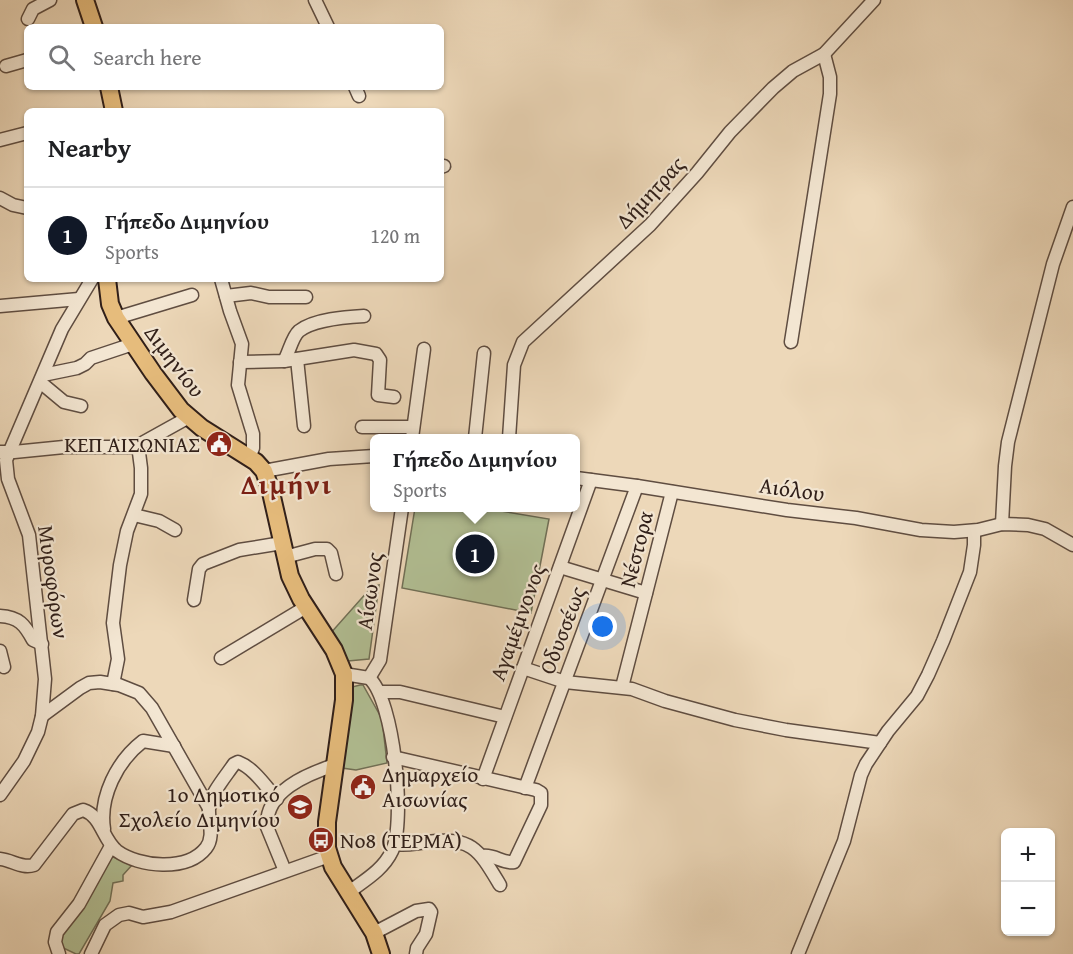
<!DOCTYPE html>
<meta charset="utf-8">
<style>
:root{--surface:#fff;--page:#f2f2f2;--text:#202124;--muted:#757577;--line:#e0e0e0;--accent:#111827}
body{margin:0;font-family:"Gentium Book Plus",serif;background:var(--page);color:var(--text)}
.controls{position:absolute;right:18px;bottom:18px;display:grid;overflow:hidden;border-radius:9px;box-shadow:0 2px 4px #0004}
.controls button{width:54px;height:54px;display:grid;place-items:center;padding:0;border:0;border-bottom:2px solid var(--line);background:var(--surface);color:var(--text);font:30px sans-serif}
.you{position:absolute;left:603px;top:627px;width:21px;height:21px;margin:-15px;border:4px solid #fff;border-radius:50%;background:#1a73e8;box-shadow:0 0 0 9px #1a73e833}
.badge{display:grid;place-items:center;width:39px;height:39px;border-radius:50%;background:var(--accent);color:#fff;font-size:20px;font-weight:700}
.pin{position:absolute;translate:-50% -50%;border:3px solid #fff;box-shadow:0 2px 6px #0006}
.popup{position:absolute;left:370px;top:434px;width:210px;height:78px;box-sizing:border-box;display:grid;place-content:center;border-radius:9px;background:var(--surface);filter:drop-shadow(0 2px 4px #0005);font-size:20px;white-space:nowrap;color:var(--muted)}
.popup b{font-size:22px;color:var(--text)}
.popup::after{content:'';position:absolute;left:50%;top:100%;margin-left:-12px;border:12px solid transparent;border-top-color:var(--surface)}
.list{margin:0;padding:0;list-style:none}
h2{display:flex;justify-content:space-between;align-items:center;height:78px;margin:0;padding:0 24px;font-size:26px}
h2 small{font-size:20px;font-weight:400;color:var(--muted)}
.list li{display:grid;grid-template-columns:39px 1fr auto;gap:18px;align-items:center;box-sizing:border-box;height:96px;padding:0 24px;border-top:2px solid var(--line)}
.list b{display:block;font-size:22px;white-space:nowrap}
.list p{margin:0;font-size:20px;white-space:nowrap;color:var(--muted)}
.list em{font-size:20px;font-style:normal;color:var(--muted)}
.icon{flex:none;width:33px;height:33px;fill:none;stroke:currentColor;stroke-width:2;stroke-linecap:round;stroke-linejoin:round}
.map{position:relative;flex:none;width:1073px;height:954px;overflow:hidden}
.search{position:absolute;background:var(--surface);box-shadow:0 2px 4px #0004;left:24px;top:24px;width:420px;height:66px;display:flex;align-items:center;gap:15px;box-sizing:border-box;padding:0 21px;border-radius:9px;color:var(--muted);font-size:22px}
.panel{position:absolute;background:var(--surface);box-shadow:0 2px 4px #0004;left:24px;top:108px;width:420px;height:174px;border-radius:9px}
.map>svg:first-child{display:block}
</style>
<div class="map">
<svg width="1073" height="954" viewBox="0 0 1073 954">
<rect width="100%" height="100%" fill="#edd8b9"/>
<filter id="stains"><feTurbulence type="fractalNoise" baseFrequency=".00333" numOctaves="4"/><feColorMatrix values="0 0 0 0 .2 0 0 0 0 .09 0 0 0 0 .02 0 0 0 .5 -.17"/></filter>
<radialGradient id="worn" r=".72"><stop offset=".6" stop-color="#630" stop-opacity="0"/><stop offset="1" stop-color="#630" stop-opacity=".3"/></radialGradient>
<g fill="#b2c095" stroke="#717057" stroke-width="1.5">
<path d="M415 508H483L549 519 531 613 402 588Z"/>
<path d="M379 585 369 659 348 661 329 635 368 591 375 586Z"/>
<path d="M360 685H363L382 719 387 763 356 770 342 768 352 687Z"/>
<path d="M111 856 132 865 123 875V881L113 883 110 901 79 954H76L57 945V936Z"/>
</g>
<g fill="none" stroke-linecap="round" stroke-linejoin="round">
<g stroke="#5f4d41" stroke-width="15">
<g id="minor">
<path d="M315 0 328 27"/>
<path d="M28 19 33 9 50 0"/>
<path d="M6 66 27 60"/>
<path d="M355 87 359 96"/>
<path d="M0 140 27 133"/>
<path d="M441 167 444 166"/>
<path d="M0 198 13 205 27 208"/>
<path d="M221 279 230 311 242 344 238 385 253 434V448L249 458"/>
<path d="M226 296 251 293 269 297H306"/>
<path d="M0 306 79 299"/>
<path d="M116 318 192 295"/>
<path d="M791 342 830 94V77L824 54"/>
<path d="M297 359 304 426"/>
<path d="M284 361C289 353 292 337 299 331 314 319 346 317 364 316"/>
<path d="M240 362 284 361 354 350 376 354 380 360 378 395 394 397"/>
<path d="M43 375 77 368 85 364 91 358 133 344"/>
<path d="M40 382 64 402 81 406"/>
<path d="M362 427H413"/>
<path d="M412 438 424 349"/>
<path d="M475 438 484 353"/>
<path d="M509 438 514 365 523 342 650 225 697 173 730 132 773 88 793 71 824 54 874 0"/>
<path d="M1 452H14L64 447H135L189 417"/>
<path d="M264 471 329 459 374 456"/>
<path d="M576 478 637 486 787 510 856 518 921 530 954 532 978 530 1002 524 1028 525 1045 529 1073 545"/>
<path d="M134 515 159 521 175 530"/>
<path d="M1002 524 1005 466 1008 442 1053 264 1073 207"/>
<path d="M285 557 315 549H327L331 553 336 574"/>
<path d="M560 567 646 593"/>
<path d="M194 600 199 569 203 564 239 550 282 543"/>
<path d="M0 616C19 617 25 625 33 640L42 644"/>
<path d="M0 651 4 667"/>
<path d="M221 658 306 607"/>
<path d="M523 668 565 682 632 689 665 701 735 720 786 730 880 743"/>
<path d="M344 674 369 678C394 699 406 822 392 851 383 870 365 880 349 892"/>
<path d="M369 678 380 660 402 508"/>
<path d="M113 684 118 659 113 623 120 565 127 531 141 494V468L138 445"/>
<path d="M622 687 672 492"/>
<path d="M380 692H400L505 717"/>
<path d="M42 716 80 688 89 683 100 682 119 685 139 693 152 708 209 808"/>
<path d="M393 757 536 790 541 793V805L514 862C503 864 494 854 483 856"/>
<path d="M483 779 591 480"/>
<path d="M525 788 637 486"/>
<path d="M0 795 24 761 38 732 42 716 45 679 29 535 8 479 6 460 62 329 92 279"/>
<path d="M104 829C99 797 117 761 143 741L174 746"/>
<path d="M395 844C407 846 416 843 427 842 472 836 479 850 500 885"/>
<path d="M0 859C12 860 22 869 34 865L73 814 83 810C102 816 102 839 117 851 139 867 187 872 206 848 215 837 208 820 209 808 210 794 226 776 234 764L238 762C254 768 266 787 277 799"/>
<path d="M285 871 267 827C265 791 307 774 335 765"/>
<path d="M374 933 416 911 429 909 431 912 426 934 417 948 416 954"/>
<path d="M59 954 55 942 57 932 79 904 111 846"/>
<path d="M91 954 105 925 119 915 129 913 143 917 171 912 329 856"/>
<path d="M798 954 844 841 861 775 866 764 888 731 917 696 928 675 943 641 970 572 974 545V531"/>
</g>
</g>
<g stroke="#301f19" stroke-width="20">
<g id="major">
<path d="M85 0 94 27"/>
<path d="M109 87 114 111"/>
<path d="M107 279 110 304 116 318 153 373 181 410 202 428 256 462 264 471 270 488 290 576 301 599 334 650 344 674V700L327 822V848L333 867 374 933 381 954"/>
</g>
</g>
<use href="#minor" stroke="#f3e6d2" stroke-width="12"/>
<use href="#major" stroke="#e6bc7c" stroke-width="16"/>
</g>
<defs>
<g id="civic-disc" transform="scale(1.35)"><circle r="9.5" fill="#8f2418" stroke="#f3e6d2"/><path d="M-.6-6.5H3V-4.5H.6V-3L4-1V1h2V6H-6V1h2V-1L-.6-3ZM-1.2 2.5V6h2.4V2.5Z" fill="#fff"/></g>
<g id="school-disc" transform="scale(1.35)"><circle r="9.5" fill="#8f2418" stroke="#f3e6d2"/><path d="M0-5L7-2L0 1L-7-2ZM-4 1L0 2.5L4 1V4Q0 6-4 4Z" fill="#fff"/></g>
<g id="bus-disc" transform="scale(1.35)"><circle r="9.5" fill="#8f2418" stroke="#f3e6d2"/><path d="M-5-6H5V4H4V6H2V4H-2V6H-4V4H-5ZM-3.5-4V0h7V-4ZM-3.5 1.2v1.5H-2V1.2ZM2 1.2v1.5H3.5V1.2Z" fill="#fff"/></g>
</defs>
<g fill-rule="evenodd">
<use href="#civic-disc" x="219" y="444"/>
<use href="#civic-disc" x="363" y="787"/>
<use href="#school-disc" x="300" y="807"/>
<use href="#bus-disc" x="321" y="840"/>
</g>
<g text-anchor="middle" dominant-baseline="central" stroke-width="4.5" stroke-linejoin="round" paint-order="stroke">
<g font-size="22" fill="#301f19" stroke="#f3e6d2">
<text transform="translate(650 192) rotate(-47)">Δήμητρας</text>
<text transform="translate(175 361) rotate(53)">Διμηνίου</text>
<text transform="translate(792 489) rotate(8)">Αιόλου</text>
<text transform="translate(636 549) rotate(-76)">Νέστορα</text>
<text transform="translate(54 582) rotate(82)">Μυροφόρων</text>
<text transform="translate(369 591) rotate(-82)">Αίσωνος</text>
<text transform="translate(517 622) rotate(-70)">Αγαμέμνονος</text>
<text transform="translate(562 630) rotate(-69)">Οδυσσέως</text>
</g>
<g font-size="22" fill="#301f19" stroke="#f3e6d2" text-anchor="end">
<text x="200" y="444">ΚΕΠ ΑΙΣΩΝΙΑΣ</text>
<text x="382" y="774" text-anchor="start">Δημαρχείο<tspan x="382" dy="25">Αισωνίας</tspan></text>
<text x="280" y="794">1ο Δημοτικό<tspan x="280" dy="25">Σχολείο Διμηνίου</tspan></text>
<text x="340" y="840" text-anchor="start">Νο8 (ΤΕΡΜΑ)</text>
</g>
<g font-size="28" font-weight="bold" letter-spacing="1.5" fill="#7a1f14" stroke="#f3e6d2">
<text x="287" y="483">Διμήνι</text>
</g>
</g>
<rect width="100%" height="100%" filter="url(#stains)"/>
<rect width="100%" height="100%" fill="url(#worn)"/>
</svg>
<div class="controls">
<button>+</button>
<button>−</button>
</div>
<div class="you"></div>
<div class="pin badge" style="left:475px;top:554px">1</div>
<div class="popup"><b>Γήπεδο Διμηνίου</b>Sports</div>
<div class="search"><svg class="icon" aria-label="search" viewBox="0 0 24 24"><circle cx="10" cy="10" r="6"/><path d="M15 15l6 6"/></svg>Search here</div>
<section class="panel">
<h2>Nearby<small></small></h2>
<ul class="list">
<li><span class="badge">1</span><div><b>Γήπεδο Διμηνίου</b><p>Sports</p></div><em>120 m</em></li>
</ul>
</section>
</div>
